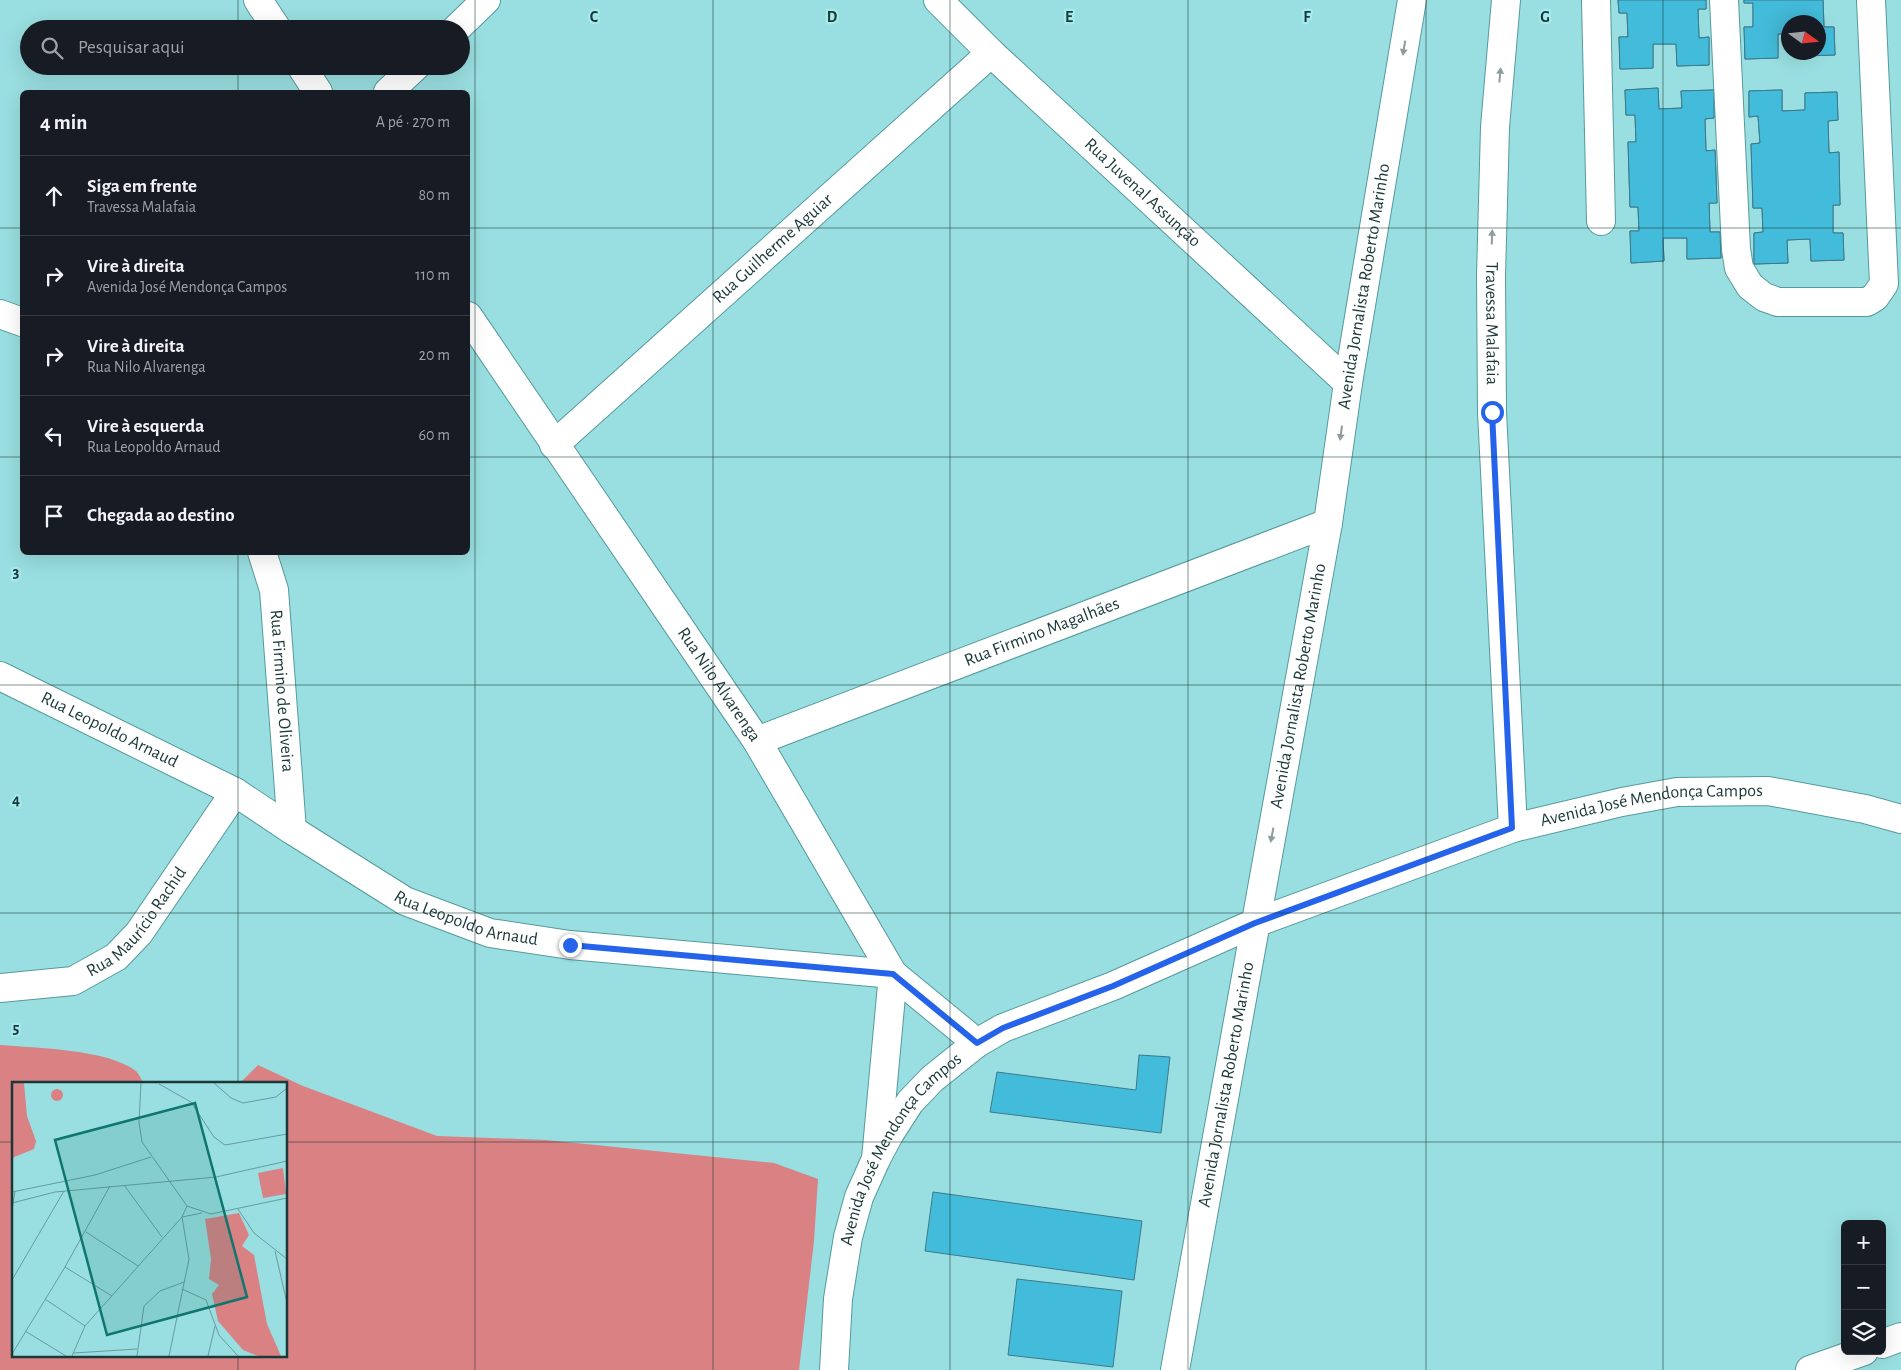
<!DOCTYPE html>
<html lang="pt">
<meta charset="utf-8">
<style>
:root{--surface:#171b24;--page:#20242c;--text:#f1f3f6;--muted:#9ea1a6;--line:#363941}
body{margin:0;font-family:"Alegreya Sans",sans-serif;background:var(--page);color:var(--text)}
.controls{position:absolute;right:15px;bottom:15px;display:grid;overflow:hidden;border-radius:8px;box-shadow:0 5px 20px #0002}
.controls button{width:45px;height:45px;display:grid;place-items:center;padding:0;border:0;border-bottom:1px solid var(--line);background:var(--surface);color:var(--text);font:25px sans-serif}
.compass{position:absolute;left:1781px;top:15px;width:45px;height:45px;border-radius:50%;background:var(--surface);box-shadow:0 5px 20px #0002;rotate:105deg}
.stop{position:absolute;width:15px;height:15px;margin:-11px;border:4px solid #2563eb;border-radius:50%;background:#fff}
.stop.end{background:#2563eb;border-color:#fff;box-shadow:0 1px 5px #0008}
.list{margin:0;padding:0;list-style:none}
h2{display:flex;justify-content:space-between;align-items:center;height:65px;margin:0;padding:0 20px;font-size:21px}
h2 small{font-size:16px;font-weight:400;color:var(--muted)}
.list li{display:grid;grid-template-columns:32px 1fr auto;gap:15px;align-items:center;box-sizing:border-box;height:80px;padding:0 20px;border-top:1px solid var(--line)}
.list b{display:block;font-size:19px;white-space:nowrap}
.list p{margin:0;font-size:16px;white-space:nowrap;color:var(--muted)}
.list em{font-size:16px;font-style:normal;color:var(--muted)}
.icon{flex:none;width:28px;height:28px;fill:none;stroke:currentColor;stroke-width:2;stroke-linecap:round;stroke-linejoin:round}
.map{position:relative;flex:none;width:1901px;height:1370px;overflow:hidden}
.search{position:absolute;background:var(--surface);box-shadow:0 5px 20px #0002;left:20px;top:20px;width:450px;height:55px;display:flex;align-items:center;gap:12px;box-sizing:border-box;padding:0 18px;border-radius:28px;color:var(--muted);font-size:19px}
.panel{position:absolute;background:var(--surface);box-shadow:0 5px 20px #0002;left:20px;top:90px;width:450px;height:465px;border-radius:8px}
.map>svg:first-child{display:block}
</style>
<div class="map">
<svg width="1901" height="1370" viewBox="0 0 1901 1370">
<rect width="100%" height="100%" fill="#99dee0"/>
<path fill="#da8184" d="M0 1045C36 1048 107 1049 136 1071 139 1074 141 1079 144 1084H14V1356H286V1084H239L258 1065 303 1086 437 1136 546 1140 774 1163 818 1179 814 1241 799 1370H0Z"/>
<g fill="#43bcdb" stroke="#3c7a8c" fill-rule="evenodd">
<path d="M1618 0H1706V9H1698L1699 38 1709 37V65L1677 66 1676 44H1653V68L1620 69 1619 37H1628L1627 13H1619Z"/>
<path d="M1618 0H1706V9H1698L1699 38 1709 37V65L1677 66 1676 44H1653V68L1620 69 1619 37H1628L1627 13H1619Z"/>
<path d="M1744 0H1823L1824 27H1834L1835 55 1802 56V52H1818V22H1788V34H1778V58L1745 59 1744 27H1753V3H1744Z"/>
<path d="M1744 0H1823L1824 27H1834L1835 55 1802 56V52H1818V22H1788V34H1778V58L1745 59 1744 27H1753V3H1744Z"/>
<path d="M1658 88 1659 109 1682 108 1681 91 1714 90V118L1705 119 1706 151 1715 150 1717 203H1709L1710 232H1720L1721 258 1687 259V238H1663L1664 261 1631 263 1630 231H1639L1638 207H1630L1628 142H1636L1635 115H1626L1625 90ZM1683 159 1685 187 1662 189 1660 160Z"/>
<path d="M1658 88 1659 109 1682 108 1681 91 1714 90V118L1705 119 1706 151 1715 150 1717 203H1709L1710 232H1720L1721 258 1687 259V238H1663L1664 261 1631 263 1630 231H1639L1638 207H1630L1628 142H1636L1635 115H1626L1625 90Z"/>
<path d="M1782 90V111L1805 110V93L1837 92 1838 120 1828 121 1829 153 1839 152 1840 205H1833V233H1843L1844 260 1811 261 1810 239 1787 240 1788 263 1754 264V233L1763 232 1762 208H1753L1751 144 1760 143 1758 116 1749 117V91ZM1807 161 1809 190 1786 191 1784 162Z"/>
<path d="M1782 90V111L1805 110V93L1837 92 1838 120 1828 121 1829 153 1839 152 1840 205H1833V233H1843L1844 260 1811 261 1810 239 1787 240 1788 263 1754 264V233L1763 232 1762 208H1753L1751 144 1760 143 1758 116 1749 117V91Z"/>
<path d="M1139 1055 1170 1057 1161 1133 990 1112 997 1072 1136 1090Z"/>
<path d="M933 1192 1142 1221 1134 1280 925 1251Z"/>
<path d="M1017 1279 1122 1291 1113 1367 1008 1355Z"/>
</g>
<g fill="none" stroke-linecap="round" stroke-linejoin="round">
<g stroke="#559a9c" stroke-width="30">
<g id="minor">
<path d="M258 0 277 29"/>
<path id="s1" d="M938 0 991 53 1348 383"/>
<path d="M1596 0 1601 221"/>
<path d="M1724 0 1736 249 1739 268 1750 286 1764 297 1778 302H1867L1875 297 1884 284 1871 0"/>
<path d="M456 29 486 0"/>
<path d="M301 66 318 92"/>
<path d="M388 92 416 66"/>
<path d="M0 314 22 322"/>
<path id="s2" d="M468 316 757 741 893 974 977 1043"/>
<path id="s3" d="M554 445 991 53"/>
<path id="s4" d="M262 552 274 590 292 830"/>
<path id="s5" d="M0 676 235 792 292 830 405 901 490 933 570 945 893 974 876 1159"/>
<path id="s6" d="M757 741 1328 523"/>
<path id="s7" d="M0 988 73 981 116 957 139 933 235 792"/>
<path d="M1882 1344 1901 1337"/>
<path d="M1810 1370 1864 1351"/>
</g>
</g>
<g stroke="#559a9c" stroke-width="30">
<g id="major">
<path id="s8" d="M1506 0 1495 127 1491 276 1492 412 1513 828"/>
<path id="s9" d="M834 1370 838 1299 848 1237 859 1197 876 1159 890 1133 910 1102 932 1079 977 1043 1003 1028 1113 986 1255 923 1513 828 1622 802 1677 792 1768 791 1865 809 1901 819"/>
<path id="s10" d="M1175 1370 1328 523 1348 383 1412 0"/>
</g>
</g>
<use href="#minor" stroke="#fff" stroke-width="28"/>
<use href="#major" stroke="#fff" stroke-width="28"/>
</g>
<defs><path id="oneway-solid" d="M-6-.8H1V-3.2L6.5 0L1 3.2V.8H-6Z" transform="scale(1.25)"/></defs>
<g fill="#8d9c9c">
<use href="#oneway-solid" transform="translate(1404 48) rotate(99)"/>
<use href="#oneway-solid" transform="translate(1500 75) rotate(-85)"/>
<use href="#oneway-solid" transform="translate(1492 237) rotate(-88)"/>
<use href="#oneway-solid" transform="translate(1341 433) rotate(98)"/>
<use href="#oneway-solid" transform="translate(1272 835) rotate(101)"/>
</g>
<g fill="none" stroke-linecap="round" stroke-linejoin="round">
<path stroke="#2563eb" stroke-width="6" d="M570 945 893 974 977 1043 1003 1028 1113 986 1255 923 1512 828 1492 412"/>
</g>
<path fill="none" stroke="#1b3839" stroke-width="1" stroke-opacity="0.55" d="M238 0V29M475 0V1370M713 0V1370M950 0V1370M1188 0V1370M1426 0V1370M1663 0V1370M238 66V92M0 228H22M468 228H1901M0 457H22M468 457H1901M238 552V1084M0 685H1901M0 913H1901M0 1142H14M286 1142H1901M238 1356V1370"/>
<g text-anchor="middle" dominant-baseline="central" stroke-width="4.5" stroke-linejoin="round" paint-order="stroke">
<g font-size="18" fill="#1b3839" stroke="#a5ebee">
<text stroke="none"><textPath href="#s1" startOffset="281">Rua Juvenal Assunção</textPath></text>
<text stroke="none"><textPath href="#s3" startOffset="294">Rua Guilherme Aguiar</textPath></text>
<text stroke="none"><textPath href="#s10" startOffset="1100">Avenida Jornalista Roberto Marinho</textPath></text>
<text stroke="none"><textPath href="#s8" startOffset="324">Travessa Malafaia</textPath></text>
<text stroke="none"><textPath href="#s6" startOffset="305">Rua Firmino Magalhães</textPath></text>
<text stroke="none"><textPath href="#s2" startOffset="446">Rua Nilo Alvarenga</textPath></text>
<text stroke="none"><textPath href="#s10" startOffset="695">Avenida Jornalista Roberto Marinho</textPath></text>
<text stroke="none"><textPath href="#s4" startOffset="141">Rua Firmino de Oliveira</textPath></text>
<text stroke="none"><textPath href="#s5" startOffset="122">Rua Leopoldo Arnaud</textPath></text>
<text stroke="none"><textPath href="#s9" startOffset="1092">Avenida José Mendonça Campos</textPath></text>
<text stroke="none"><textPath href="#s5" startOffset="528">Rua Leopoldo Arnaud</textPath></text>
<text stroke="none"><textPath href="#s7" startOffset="162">Rua Maurício Rachid</textPath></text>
<text stroke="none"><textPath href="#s10" startOffset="290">Avenida Jornalista Roberto Marinho</textPath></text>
<text stroke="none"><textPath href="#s9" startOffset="238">Avenida José Mendonça Campos</textPath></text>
</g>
</g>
<g transform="translate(12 1082)">
<rect width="275" height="275" fill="#99dee0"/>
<path d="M0 1H12L15 34 24 59 22 67 0 76ZM39 13a6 6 0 1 1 12 0a6 6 0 1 1-12 0ZM271 86 274 112 251 116 246 91ZM227 131 237 153 230 164 242 173 255 242 269 274H246L231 268 206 239 200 212 207 203 197 197 199 177 193 137Z" fill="#da8184"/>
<path fill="none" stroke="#679c9d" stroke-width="1" d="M129 1 127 40 130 60 175 124 199 132 275 116M202 1 219 16 231 21 264 15 275 6M147 2 179 20 202 55 213 63 275 52M112 103 150 155M0 110 83 93 139 75M0 121 43 110 204 95 275 79M226 127 242 151 275 177M0 128 3 109M74 150 126 184M263 169 275 221M53 185 100 214M0 198 52 109M170 207 194 218 207 253 226 274M33 217 73 244M13 249 54 274M62 271 125 267M0 272 53 185 98 104M60 274 73 244 170 135 175 124M125 274 132 224 148 209 172 200M157 274 177 177 170 135 190 131M196 274 203 244"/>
<path fill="#0f766e" fill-opacity="0.15" stroke="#0f766e" stroke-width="2.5" d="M183 21 235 215 95 253 43 58Z"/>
<rect width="275" height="275" fill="none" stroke="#1b3839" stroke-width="2.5"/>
</g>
<g font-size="16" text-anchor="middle" font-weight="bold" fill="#1b3839" stroke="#a5ebee" stroke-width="4.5" stroke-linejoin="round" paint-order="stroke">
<text x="594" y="22">C</text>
<text x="832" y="22">D</text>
<text x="1069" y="22">E</text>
<text x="1307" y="22">F</text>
<text x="1545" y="22">G</text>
<text x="16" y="577">3</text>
<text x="16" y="805">4</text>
<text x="16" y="1033">5</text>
</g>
</svg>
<div class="controls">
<button>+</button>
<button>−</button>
<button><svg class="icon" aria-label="layers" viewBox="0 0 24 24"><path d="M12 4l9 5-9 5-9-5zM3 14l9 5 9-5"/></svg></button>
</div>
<svg class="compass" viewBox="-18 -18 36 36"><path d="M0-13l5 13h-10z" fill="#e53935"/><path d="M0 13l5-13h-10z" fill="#9ea1a6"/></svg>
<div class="stop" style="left:1492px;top:412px"></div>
<div class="stop end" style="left:570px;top:945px"></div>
<div class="search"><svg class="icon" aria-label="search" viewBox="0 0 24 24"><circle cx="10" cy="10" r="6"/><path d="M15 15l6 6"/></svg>Pesquisar aqui</div>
<section class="panel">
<h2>4 min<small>A pé · 270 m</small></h2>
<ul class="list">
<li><svg class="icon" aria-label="ahead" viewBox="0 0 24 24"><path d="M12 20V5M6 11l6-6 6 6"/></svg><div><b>Siga em frente</b><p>Travessa Malafaia</p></div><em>80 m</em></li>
<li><svg class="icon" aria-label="right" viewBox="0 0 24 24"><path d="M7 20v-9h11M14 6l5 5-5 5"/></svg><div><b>Vire à direita</b><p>Avenida José Mendonça Campos</p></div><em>110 m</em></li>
<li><svg class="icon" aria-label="right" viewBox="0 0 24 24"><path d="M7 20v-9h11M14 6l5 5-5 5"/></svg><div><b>Vire à direita</b><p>Rua Nilo Alvarenga</p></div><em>20 m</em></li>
<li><svg class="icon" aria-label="left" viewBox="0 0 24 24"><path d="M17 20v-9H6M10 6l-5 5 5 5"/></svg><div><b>Vire à esquerda</b><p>Rua Leopoldo Arnaud</p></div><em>60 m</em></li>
<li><svg class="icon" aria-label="arrive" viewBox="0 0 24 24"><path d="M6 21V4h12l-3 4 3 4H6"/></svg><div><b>Chegada ao destino</b></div></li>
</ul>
</section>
</div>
